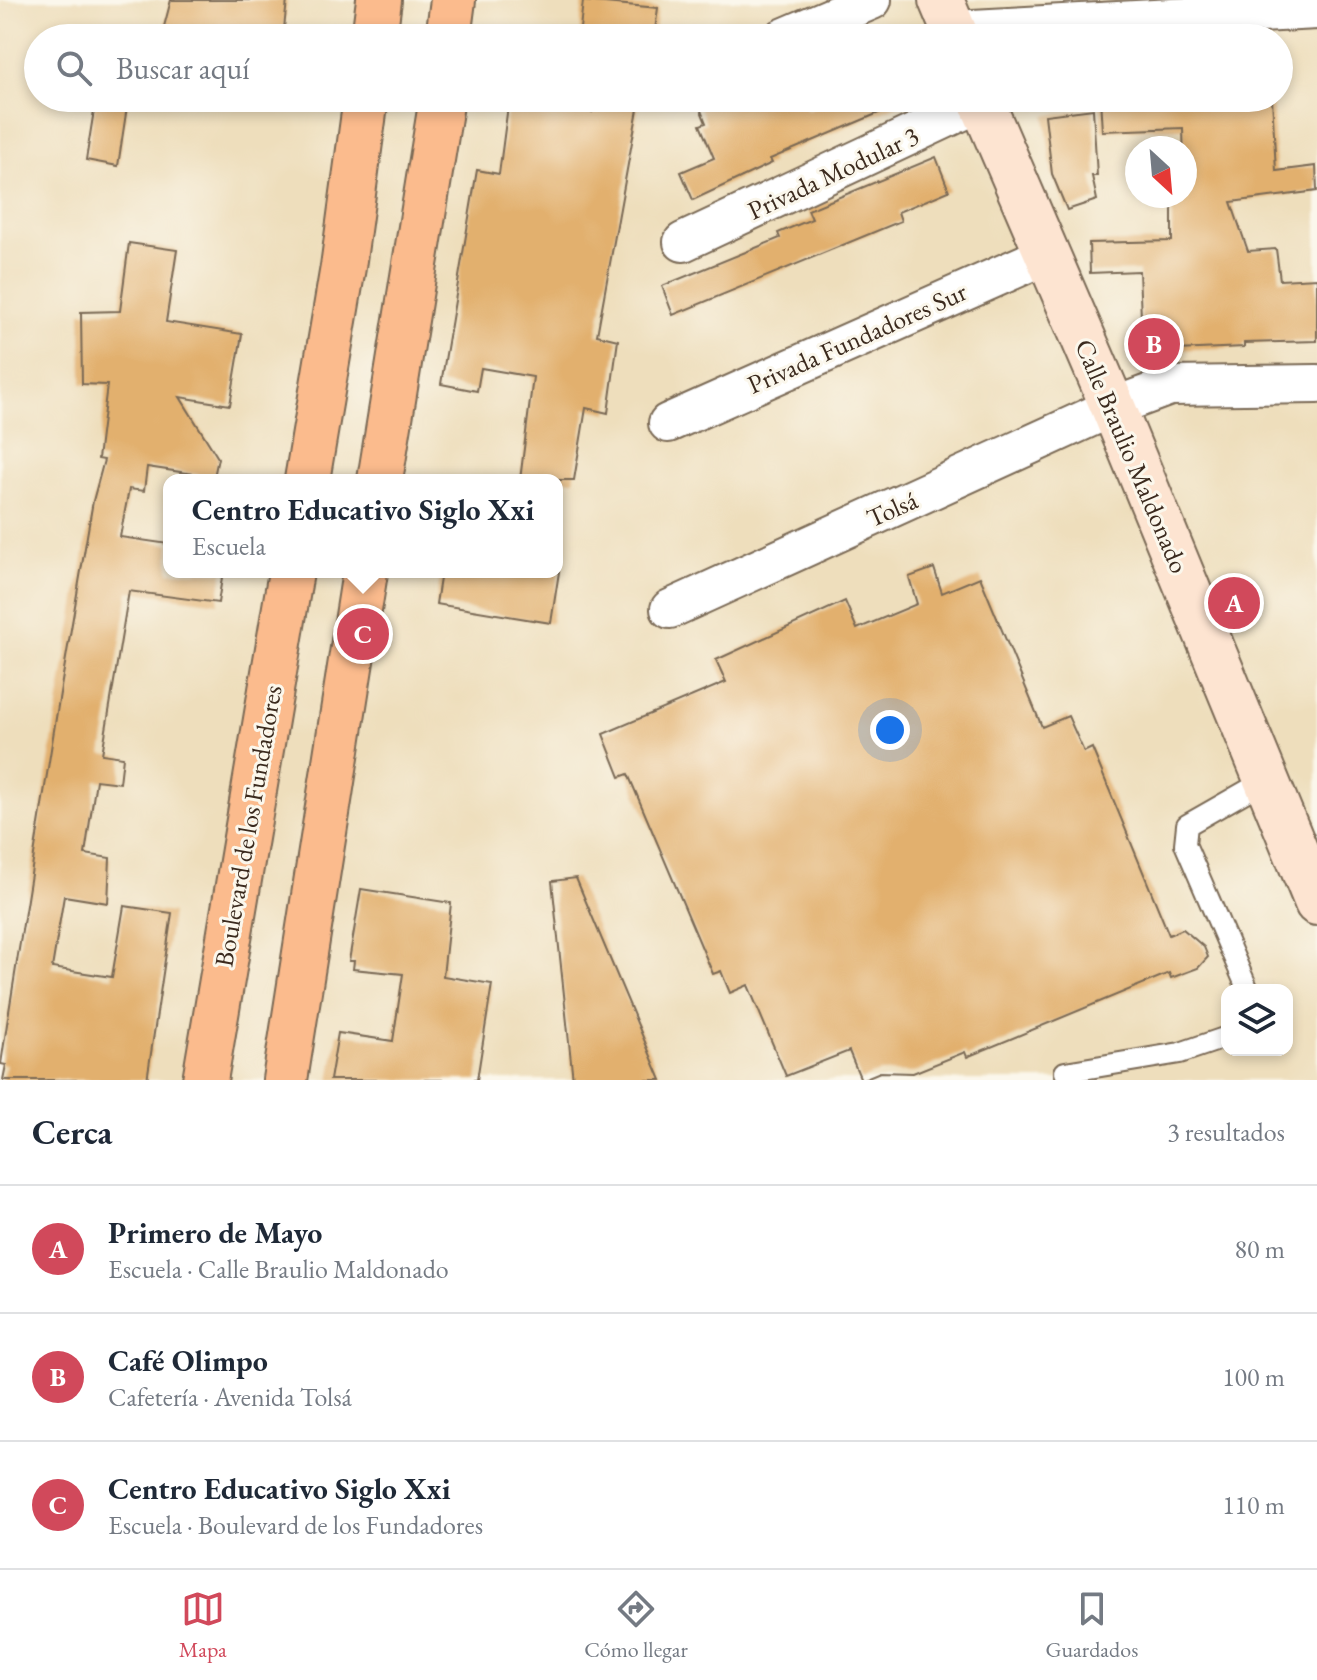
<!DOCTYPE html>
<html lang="es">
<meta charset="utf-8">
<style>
:root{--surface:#fff;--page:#f2f2f3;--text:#1f2937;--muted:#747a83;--line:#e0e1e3;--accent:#d1495b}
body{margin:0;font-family:"EB Garamond",serif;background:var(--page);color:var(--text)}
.controls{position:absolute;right:24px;bottom:24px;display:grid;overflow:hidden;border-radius:16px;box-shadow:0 4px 12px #0003}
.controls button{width:72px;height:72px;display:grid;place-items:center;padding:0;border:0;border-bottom:2px solid var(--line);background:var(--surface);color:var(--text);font:40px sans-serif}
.compass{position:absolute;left:1125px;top:136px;width:72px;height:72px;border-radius:50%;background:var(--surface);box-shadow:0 4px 12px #0003;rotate:154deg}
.you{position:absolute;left:890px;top:730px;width:28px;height:28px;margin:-20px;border:6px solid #fff;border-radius:50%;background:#1a73e8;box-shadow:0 0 0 12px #1a73e833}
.badge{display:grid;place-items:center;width:52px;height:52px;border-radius:50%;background:var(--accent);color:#fff;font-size:26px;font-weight:700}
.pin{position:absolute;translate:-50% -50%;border:4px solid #fff;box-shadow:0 2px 8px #0006}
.popup{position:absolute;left:163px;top:474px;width:400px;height:104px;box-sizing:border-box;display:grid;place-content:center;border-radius:16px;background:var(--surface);filter:drop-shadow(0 2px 6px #0005);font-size:26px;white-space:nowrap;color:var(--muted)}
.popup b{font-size:30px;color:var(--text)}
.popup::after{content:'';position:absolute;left:50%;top:100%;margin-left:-16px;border:16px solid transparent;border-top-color:var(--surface)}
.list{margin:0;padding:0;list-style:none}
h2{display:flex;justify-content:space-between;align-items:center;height:104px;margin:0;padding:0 32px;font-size:34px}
h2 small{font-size:26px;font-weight:400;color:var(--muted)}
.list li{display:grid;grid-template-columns:52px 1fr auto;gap:24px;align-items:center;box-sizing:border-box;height:128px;padding:0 32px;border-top:2px solid var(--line)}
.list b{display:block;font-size:30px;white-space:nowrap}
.list p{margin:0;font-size:26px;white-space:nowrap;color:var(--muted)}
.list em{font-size:26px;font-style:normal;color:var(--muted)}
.icon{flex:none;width:44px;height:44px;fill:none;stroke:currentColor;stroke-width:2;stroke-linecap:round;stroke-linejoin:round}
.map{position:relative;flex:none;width:1317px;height:1080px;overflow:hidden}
.search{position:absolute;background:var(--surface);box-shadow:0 4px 12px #0003;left:24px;right:24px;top:24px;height:88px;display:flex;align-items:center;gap:20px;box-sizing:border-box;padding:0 28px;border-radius:44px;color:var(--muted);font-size:30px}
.sheet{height:488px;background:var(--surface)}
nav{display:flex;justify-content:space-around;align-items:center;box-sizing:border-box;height:112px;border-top:2px solid var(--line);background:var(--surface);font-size:22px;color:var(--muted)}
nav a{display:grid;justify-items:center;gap:4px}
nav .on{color:var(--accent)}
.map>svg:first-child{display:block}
</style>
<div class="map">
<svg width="1317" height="1080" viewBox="0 0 1317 1080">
<rect width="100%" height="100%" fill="#fbf7ec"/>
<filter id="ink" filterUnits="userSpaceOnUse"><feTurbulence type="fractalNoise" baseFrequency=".0125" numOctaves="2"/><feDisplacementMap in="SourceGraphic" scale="16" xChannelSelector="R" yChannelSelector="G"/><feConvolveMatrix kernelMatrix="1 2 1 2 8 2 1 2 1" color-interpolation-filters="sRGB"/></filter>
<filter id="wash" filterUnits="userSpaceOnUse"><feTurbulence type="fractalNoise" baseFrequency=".006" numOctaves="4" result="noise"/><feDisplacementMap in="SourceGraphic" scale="32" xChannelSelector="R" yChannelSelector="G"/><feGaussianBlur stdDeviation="1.8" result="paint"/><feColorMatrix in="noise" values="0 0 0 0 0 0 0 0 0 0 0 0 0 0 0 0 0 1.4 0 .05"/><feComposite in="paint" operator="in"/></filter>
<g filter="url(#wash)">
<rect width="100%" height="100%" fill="#eedebc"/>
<g id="blocks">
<g fill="#e2b06e">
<path d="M171 0H287L283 38H161Z"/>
<path d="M583 1 658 8 654 38H579Z"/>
<path d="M96 98 128 100 118 166 86 160Z"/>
<path d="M509 98H548L592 112 593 98H640L597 335 618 340 608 413 586 408 574 480H520L533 377 481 368 477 391 441 384 477 170 499 174Z"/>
<path d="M726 98H802L807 110 835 98H914L770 159 772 163 693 200 681 172 714 158 700 125 706 123 700 108Z"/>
<path d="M1100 98H1272L1276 171 1316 166 1317 191 1231 202 1248 251 1276 249 1280 280 1317 278V341L1244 343V347L1176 350 1177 363 1143 364 1139 271 1090 273 1089 243 1172 241V196H1185L1183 128 1102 131Z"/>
<path d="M1093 109 1097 176H1092L1097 200 1067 210 1052 174 1045 115Z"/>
<path d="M936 157 949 191 898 212 901 221 673 315 662 286 780 238 778 233 812 219 808 210Z"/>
<path d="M129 243 177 250 166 322 242 334 230 405 180 397 218 458 214 477 147 467 144 491 129 489 120 537 169 544V572H223L218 603 129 591 102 754 123 757 120 783 96 780 85 854 110 858 108 903 64 896 52 968 112 977 124 906 172 913 147 1080H3L6 1065 1 1064 7 1024 60 693 93 501 104 460 98 459 107 385 82 384 81 312 120 311Z"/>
<path d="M934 568 942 593 980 577 1042 727 1068 716 1084 752 1092 748 1169 935 1183 929 1204 947 1208 957 1198 968 1171 978 1169 973 967 1057 965 1052 913 1073 880 1072 861 1080 849 1051 786 1076 748 985 730 993 721 971 713 974 628 774 620 777 603 734 726 682 716 660 845 601 857 629 917 604 909 577Z"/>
<path d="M441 572H559L551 623 436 604Z"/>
<path d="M576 878 661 1080H573L552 881Z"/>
<path d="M361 889 451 903 443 976 492 984 477 1080H330L338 1033 393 1041 403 974 353 969 354 961H349Z"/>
</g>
</g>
</g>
<g filter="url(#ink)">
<use href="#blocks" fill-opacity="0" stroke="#7a6955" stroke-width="2"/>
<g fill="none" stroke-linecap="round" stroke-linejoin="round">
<g stroke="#7a6955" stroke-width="24">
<g id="lane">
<path d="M1248 990 1185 844 1187 825 1266 780"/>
<path d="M1065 1072 1180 1053 1227 1037"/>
</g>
</g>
<g stroke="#7a6955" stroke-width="42">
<g id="street">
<path d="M954 30 1317 10"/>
<path d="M783 38 872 0"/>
<path d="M683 242 981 102"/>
<path d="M668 423 1046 255"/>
<path d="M670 609 1113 407 1170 386 1317 384"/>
</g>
</g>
<g stroke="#7a6955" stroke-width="48">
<g id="secondary">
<path d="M941 0 957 38"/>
<path d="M980 98 1113 407 1317 903"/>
</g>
</g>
<g stroke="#7a6955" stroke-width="48">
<g id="primary">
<path d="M374 38 379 0"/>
<path d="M448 38 453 0"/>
<path d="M307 480 343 267 366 98"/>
<path d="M380 480 442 98"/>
<path d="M205 1080 291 572"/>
<path d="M285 1080 365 572"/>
</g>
</g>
<use href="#lane" stroke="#fff" stroke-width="20"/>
<use href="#street" stroke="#fff" stroke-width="38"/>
<use href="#secondary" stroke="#fde4d1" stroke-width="44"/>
<use href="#primary" stroke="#fbbb8d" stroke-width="44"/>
</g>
</g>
<g text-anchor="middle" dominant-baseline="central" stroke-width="6" stroke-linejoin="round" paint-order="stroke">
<g font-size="26" fill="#3b2a1e" stroke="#fbf7ec">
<text transform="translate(833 173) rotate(-25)">Privada Modular 3</text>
<text transform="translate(857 338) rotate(-24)">Privada Fundadores Sur</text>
<text transform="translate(1132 456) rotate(67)">Calle Braulio Maldonado</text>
<text transform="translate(892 509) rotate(-24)">Tolsá</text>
<text transform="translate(248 826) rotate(-80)">Boulevard de los Fundadores</text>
</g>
</g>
</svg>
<div class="controls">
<button><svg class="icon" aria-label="layers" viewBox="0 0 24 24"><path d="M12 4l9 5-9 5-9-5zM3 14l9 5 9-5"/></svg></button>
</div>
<svg class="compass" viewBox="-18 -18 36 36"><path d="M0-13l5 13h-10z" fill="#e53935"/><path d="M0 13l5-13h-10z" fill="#747a83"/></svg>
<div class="you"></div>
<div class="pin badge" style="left:1234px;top:603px">A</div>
<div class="pin badge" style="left:1154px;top:344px">B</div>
<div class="pin badge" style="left:363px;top:634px">C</div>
<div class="popup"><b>Centro Educativo Siglo Xxi</b>Escuela</div>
<div class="search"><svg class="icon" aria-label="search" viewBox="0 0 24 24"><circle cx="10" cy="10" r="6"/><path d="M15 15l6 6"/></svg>Buscar aquí</div>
</div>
<section class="sheet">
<h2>Cerca<small>3 resultados</small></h2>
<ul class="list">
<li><span class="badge">A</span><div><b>Primero de Mayo</b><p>Escuela · Calle Braulio Maldonado</p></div><em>80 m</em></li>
<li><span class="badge">B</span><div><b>Café Olimpo</b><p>Cafetería · Avenida Tolsá</p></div><em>100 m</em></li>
<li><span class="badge">C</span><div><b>Centro Educativo Siglo Xxi</b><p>Escuela · Boulevard de los Fundadores</p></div><em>110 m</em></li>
</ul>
</section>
<nav>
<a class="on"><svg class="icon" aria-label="map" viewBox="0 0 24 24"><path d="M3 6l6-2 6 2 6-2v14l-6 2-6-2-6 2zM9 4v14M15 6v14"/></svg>Mapa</a>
<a><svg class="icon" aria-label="directions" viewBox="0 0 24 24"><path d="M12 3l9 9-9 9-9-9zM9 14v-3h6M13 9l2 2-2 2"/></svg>Cómo llegar</a>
<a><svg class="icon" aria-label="saved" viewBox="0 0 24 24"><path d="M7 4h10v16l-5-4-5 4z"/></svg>Guardados</a>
</nav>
